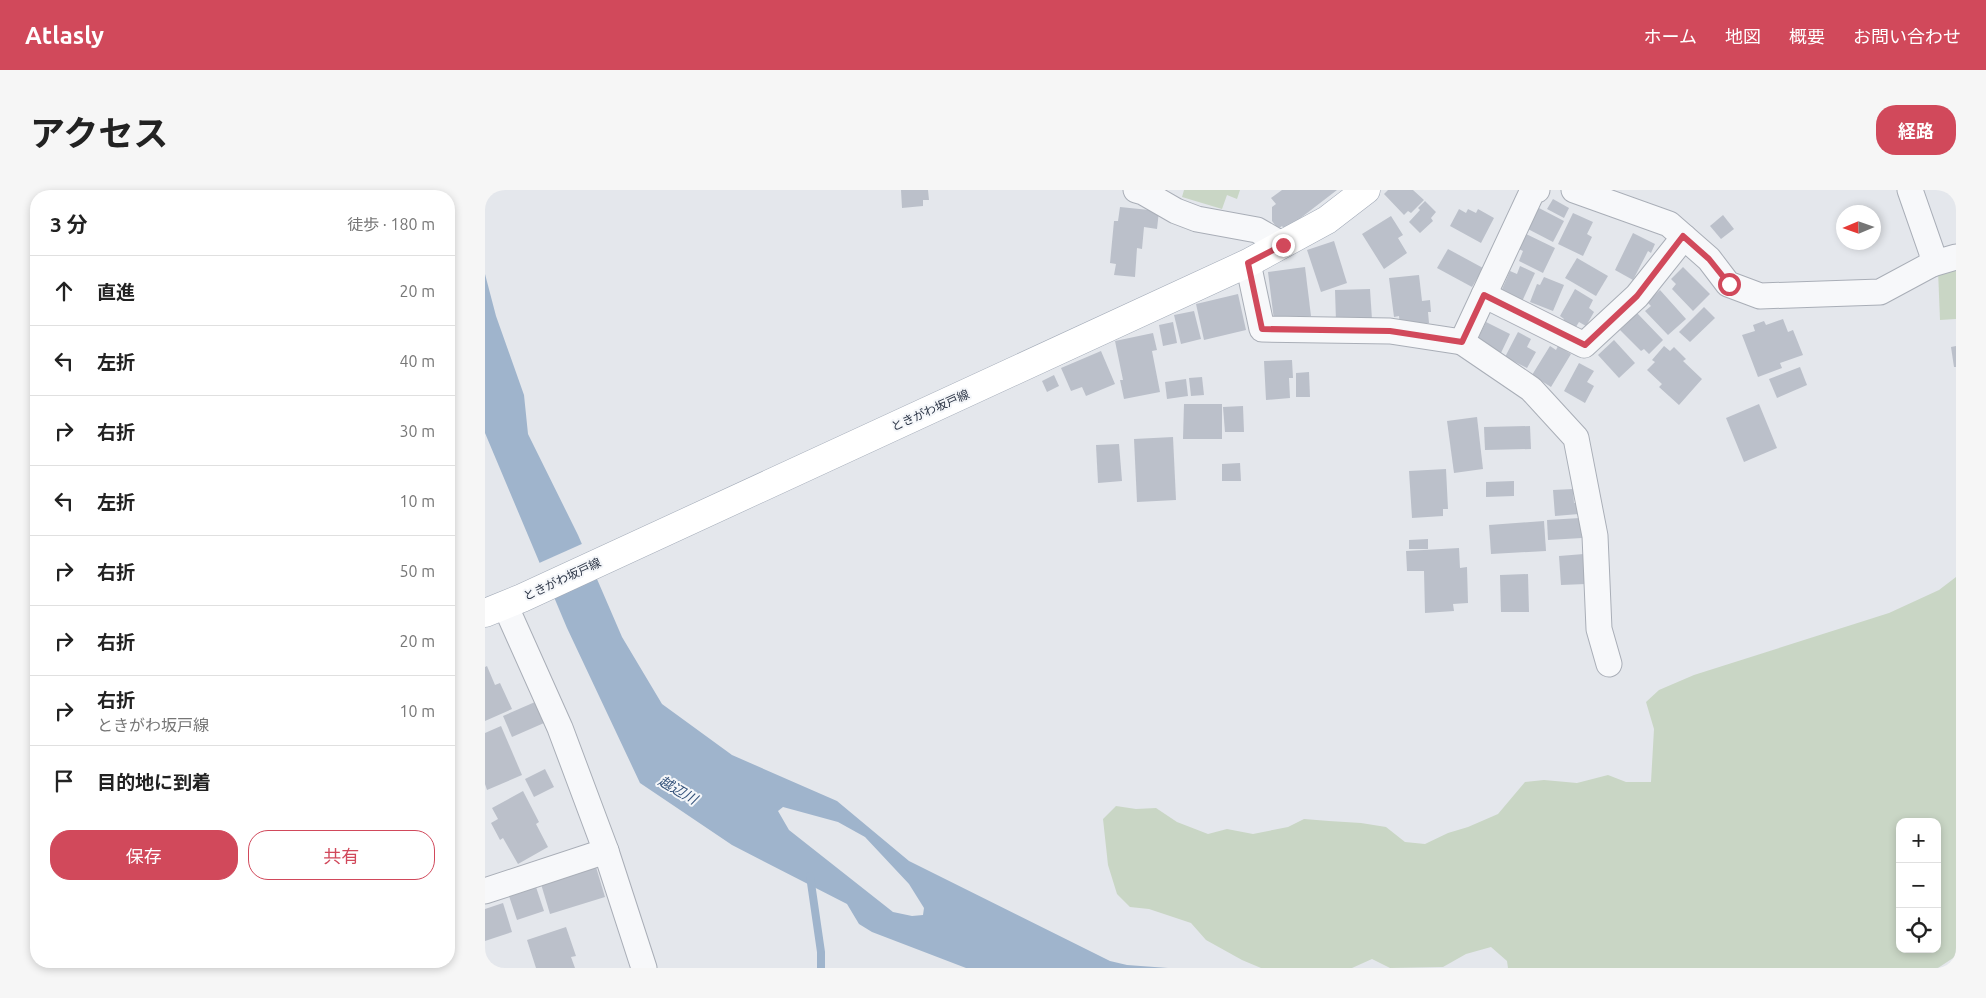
<!DOCTYPE html>
<html lang="ja">
<meta charset="utf-8">
<style>
:root{--surface:#fff;--page:#f6f6f6;--text:#222;--muted:#767676;--line:#e0e0e0;--accent:#d1495b}
body{margin:0;font-family:Ubuntu,"Noto Sans JP",sans-serif;background:var(--page);color:var(--text)}
.controls{position:absolute;right:15px;bottom:15px;display:grid;overflow:hidden;border-radius:10px;box-shadow:0 2px 8px #0003}
.controls button{width:45px;height:45px;display:grid;place-items:center;padding:0;border:0;border-bottom:1px solid var(--line);background:var(--surface);color:var(--text);font:25px sans-serif}
.compass{position:absolute;left:1351px;top:15px;width:45px;height:45px;border-radius:50%;background:var(--surface);box-shadow:0 2px 8px #0003;rotate:268deg}
.stop{position:absolute;width:15px;height:15px;margin:-11px;border:4px solid #d1495b;border-radius:50%;background:#fff}
.stop.end{background:#d1495b;border-color:#fff;box-shadow:0 1px 5px #0008}
.list{margin:0;padding:0;list-style:none}
h2{display:flex;justify-content:space-between;align-items:center;height:65px;margin:0;padding:0 20px;font-size:21px}
h2 small{font-size:16px;font-weight:400;color:var(--muted)}
.list li{display:grid;grid-template-columns:32px 1fr auto;gap:15px;align-items:center;box-sizing:border-box;height:70px;padding:0 20px;border-top:1px solid var(--line)}
.list b{display:block;font-size:19px;white-space:nowrap}
.list p{margin:0;font-size:16px;white-space:nowrap;color:var(--muted)}
.list em{font-size:16px;font-style:normal;color:var(--muted)}
.actions{display:flex;gap:10px;padding:15px 20px}
.actions a{flex:1;padding:11px 0;border:1px solid var(--accent);border-radius:20px;text-align:center;font-size:18px;color:var(--accent)}
.actions .main{background:var(--accent);color:#fff}
.icon{flex:none;width:28px;height:28px;fill:none;stroke:currentColor;stroke-width:2;stroke-linecap:round;stroke-linejoin:round}
.map{position:relative;flex:none;width:1471px;height:778px;overflow:hidden;border-radius:20px}
header{display:flex;align-items:center;gap:30px;box-sizing:border-box;height:70px;padding:0 25px;background:var(--accent);color:#fff}
header strong{font-size:24px}
nav{display:flex;gap:28px;margin-inline-start:auto;font-size:18px}
.intro{display:flex;align-items:center;justify-content:space-between;box-sizing:border-box;height:120px;padding:0 30px}
h1{margin:0;font-size:35px}
.button{padding:12px 22px;border-radius:20px;background:var(--accent);color:#fff;font-size:18px;font-weight:700}
main{display:flex;gap:30px;padding:0 30px}
aside{flex:1;background:var(--surface);border-radius:20px;box-shadow:0 2px 8px #0003}
.map>svg:first-child{display:block}
</style>
<header>
<strong>Atlasly</strong>
<nav><a>ホーム</a><a>地図</a><a>概要</a><a>お問い合わせ</a></nav>
</header>
<div class="intro"><h1>アクセス</h1><a class="button">経路</a></div>
<main>
<aside>
<h2>3 分<small>徒歩 · 180 m</small></h2>
<ul class="list">
<li><svg class="icon" aria-label="ahead" viewBox="0 0 24 24"><path d="M12 20V5M6 11l6-6 6 6"/></svg><div><b>直進</b></div><em>20 m</em></li>
<li><svg class="icon" aria-label="left" viewBox="0 0 24 24"><path d="M17 20v-9H6M10 6l-5 5 5 5"/></svg><div><b>左折</b></div><em>40 m</em></li>
<li><svg class="icon" aria-label="right" viewBox="0 0 24 24"><path d="M7 20v-9h11M14 6l5 5-5 5"/></svg><div><b>右折</b></div><em>30 m</em></li>
<li><svg class="icon" aria-label="left" viewBox="0 0 24 24"><path d="M17 20v-9H6M10 6l-5 5 5 5"/></svg><div><b>左折</b></div><em>10 m</em></li>
<li><svg class="icon" aria-label="right" viewBox="0 0 24 24"><path d="M7 20v-9h11M14 6l5 5-5 5"/></svg><div><b>右折</b></div><em>50 m</em></li>
<li><svg class="icon" aria-label="right" viewBox="0 0 24 24"><path d="M7 20v-9h11M14 6l5 5-5 5"/></svg><div><b>右折</b></div><em>20 m</em></li>
<li><svg class="icon" aria-label="right" viewBox="0 0 24 24"><path d="M7 20v-9h11M14 6l5 5-5 5"/></svg><div><b>右折</b><p>ときがわ坂戸線</p></div><em>10 m</em></li>
<li><svg class="icon" aria-label="arrive" viewBox="0 0 24 24"><path d="M6 21V4h12l-3 4 3 4H6"/></svg><div><b>目的地に到着</b></div></li>
</ul>
<div class="actions"><a class="main">保存</a><a>共有</a></div>
</aside>
<div class="map">
<svg width="1471" height="778" viewBox="0 0 1471 778">
<rect width="100%" height="100%" fill="#e4e7ec"/>
<g fill="#c9d6c5" fill-rule="evenodd">
<path d="M699 0H755L752 9 742 5 737 19 697 7Z"/>
<path d="M1471 74V129L1455 130 1453 80Z"/>
<path d="M1471 387V766L1453 778H1023L1022 771 1006 757 981 764 958 777 905 778 887 769 867 778H776L757 770 721 750 706 733 664 719 645 717 632 704 623 675 618 629 631 616 651 619 671 618 692 632 723 644 742 639 768 644 803 637 819 629 844 631 876 633 901 637 920 652 940 654 963 643 983 637 1013 624 1040 592 1059 590 1092 593 1123 585 1141 592H1166L1169 539 1161 512 1174 500 1209 485 1404 423 1454 400ZM1415 632H1452V759H1415Z"/>
</g>
<path fill="#9fb4cc" fill-rule="evenodd" d="M0 84 11 126 39 205 43 244 93 345 137 447 177 514 247 565 352 611 424 671 625 771 642 775 683 778H481L387 742 374 734 362 714 247 655 155 593 82 438 0 243ZM298 617 353 632 380 647 424 694 439 718 438 725 427 726 408 722 304 640 293 621Z"/>
<path fill="#e4e7ec" d="M99 353 114 387 67 409 52 374Z"/>
<g fill="none" stroke-linecap="round" stroke-linejoin="round">
<path stroke="#9fb4cc" stroke-width="8" d="M325 686 336 762V778"/>
</g>
<g fill="#bbc0ca">
<path d="M416 0H443L444 10H438V16L417 18Z"/>
<path d="M797 0H852L800 40 797 36 793 39 787 31V17L791 14 786 8Z"/>
<path d="M903 0H928L939 10 926 23 923 21 919 25 899 4Z"/>
<path d="M1068 9 1084 18 1079 28 1062 19Z"/>
<path d="M940 11 951 22 946 28 948 31 935 43 924 32 935 20 933 18Z"/>
<path d="M635 17 674 21 672 39 659 37 657 59 652 58 650 87 629 85 631 74 625 73 629 31H633Z"/>
<path d="M1052 17 1079 31 1068 52 1041 38Z"/>
<path d="M974 19 981 23 983 19 991 23 993 19 1009 28 996 53 965 36Z"/>
<path d="M1088 23 1108 32 1102 44 1107 47 1098 66 1073 54Z"/>
<path d="M1238 25 1249 39 1236 49 1225 36Z"/>
<path d="M906 26 918 45 913 48 922 63 899 79 877 44Z"/>
<path d="M1039 43 1070 58 1058 83 1034 71 1038 61 1032 58Z"/>
<path d="M1148 43 1170 54 1166 63 1163 61 1148 90 1130 80Z"/>
<path d="M849 51 862 93 836 102 822 60Z"/>
<path d="M963 59 998 78 987 97 952 78Z"/>
<path d="M1092 68 1123 86 1111 106 1080 88Z"/>
<path d="M1035 76 1050 83 1035 116 1014 106 1025 81 1032 84Z"/>
<path d="M820 77 826 126 789 130 783 82Z"/>
<path d="M1198 77 1225 104 1208 121 1187 99 1191 94 1186 89Z"/>
<path d="M934 85 937 111 945 110 946 122H943L944 133 915 136 914 126 909 127 904 88Z"/>
<path d="M1059 87 1079 95 1068 121 1045 112 1052 94 1055 95Z"/>
<path d="M885 99 887 130 851 132 850 100Z"/>
<path d="M1090 99 1108 110 1104 118 1109 122 1101 136 1094 132 1089 140 1076 133 1079 129 1075 126Z"/>
<path d="M1175 100 1201 129 1183 145 1160 121 1166 116 1162 112Z"/>
<path d="M753 104 761 140 719 150 711 114Z"/>
<path d="M1219 117 1230 128 1205 152 1194 142Z"/>
<path d="M709 121 716 149 696 154 689 125Z"/>
<path d="M1152 123 1178 150 1164 164 1159 159 1156 161 1135 140Z"/>
<path d="M1298 129 1303 142 1308 140 1318 165 1295 173 1297 178 1273 187 1257 145 1270 141 1268 135 1279 131 1281 135Z"/>
<path d="M688 132 692 153 678 156 674 135Z"/>
<path d="M1001 132 1025 144 1015 165 998 156 999 152 993 149Z"/>
<path d="M1033 142 1046 149 1042 157 1051 162 1042 178 1020 167Z"/>
<path d="M668 143 672 160 667 161 675 202 639 209 635 190H638L630 151Z"/>
<path d="M1129 150 1150 173 1134 188 1113 165Z"/>
<path d="M1065 156 1071 160 1073 156 1086 164 1066 197 1047 185Z"/>
<path d="M1179 156 1185 161 1189 157 1201 169 1198 171 1217 189 1194 215 1174 197 1177 194 1162 180 1170 172 1167 170Z"/>
<path d="M1471 156V177H1469L1466 157Z"/>
<path d="M616 161 630 194 601 206 597 197 586 201 576 178Z"/>
<path d="M807 170 808 188H804L805 208 781 210 779 171Z"/>
<path d="M1094 173 1109 181 1102 192 1109 196 1100 213 1079 201Z"/>
<path d="M1315 177 1322 195 1292 208 1284 189Z"/>
<path d="M824 182 825 207H811V183Z"/>
<path d="M569 185 574 196 562 202 557 191Z"/>
<path d="M717 187 719 205 706 206 704 188Z"/>
<path d="M701 189 703 206 682 209 680 192Z"/>
<path d="M699 214H737V249H698Z"/>
<path d="M1274 214 1292 258 1259 272 1241 228Z"/>
<path d="M758 216 759 242H740L738 217Z"/>
<path d="M992 227 998 279 969 283 962 231Z"/>
<path d="M1045 236 1046 259 1000 260 999 237Z"/>
<path d="M688 247 691 310 652 312 649 249Z"/>
<path d="M634 254 637 291 613 293 611 255Z"/>
<path d="M755 273 756 291H737V274Z"/>
<path d="M961 279 963 319H958V326L927 328 924 281Z"/>
<path d="M1029 291V306L1001 307V292Z"/>
<path d="M1088 299 1089 313H1093L1094 324 1070 326 1068 300Z"/>
<path d="M1095 328 1097 348 1063 350 1062 330Z"/>
<path d="M1059 331 1061 361 1006 364 1004 335Z"/>
<path d="M943 349V359H924V350Z"/>
<path d="M974 358 975 378 982 377 983 413 968 414 969 421 940 423 939 381H922L921 361Z"/>
<path d="M1099 364 1101 394 1076 395 1074 366Z"/>
<path d="M1043 384 1044 422H1016L1015 385Z"/>
<path d="M2 476 10 495 15 493 27 519 0 531V477Z"/>
<path d="M50 512 59 533 27 547 18 526Z"/>
<path d="M16 536 37 585 2 600 0 594V543Z"/>
<path d="M60 579 69 597 49 607 40 589Z"/>
<path d="M38 601 54 632 51 634 63 657 33 674 18 648 15 650 6 633 13 629 7 618Z"/>
<path d="M111 677 120 707 65 724 56 694Z"/>
<path d="M51 697 59 721 32 730 24 706Z"/>
<path d="M18 713 27 742 0 751V719Z"/>
<path d="M81 737 91 766 86 767 90 778H51L42 750Z"/>
</g>
<g fill="none" stroke-linecap="round" stroke-linejoin="round">
<g stroke="#a9aeb7" stroke-width="27">
<g id="minor">
<path d="M651 0 658 2 691 21 712 29 772 40 798 55"/>
<path d="M1052 0 1047 2 977 152 1046 199 1091 248 1110 346 1114 439 1124 474"/>
<path d="M1089 0 1184 34 1224 69 1243 94 1275 106 1395 102 1447 74V63L1425 0"/>
<path d="M763 73 777 139 905 141 977 152"/>
<path d="M1447 74 1471 67"/>
<path d="M999 105 1099 155 1152 106 1199 47"/>
<path d="M20 415 75 538 121 661 159 778"/>
<path d="M0 701 121 661"/>
</g>
</g>
<g stroke="#a3abb8" stroke-width="29">
<path id="major" d="M0 423 37 408 763 73 842 30 881 0"/>
</g>
<use href="#minor" stroke="#f7f8fa" stroke-width="25"/>
<use href="#major" stroke="#fff" stroke-width="28"/>
</g>
<g fill="none" stroke-linecap="round" stroke-linejoin="round">
<path stroke="#d1495b" stroke-width="6" d="M798 55 763 73 777 139 905 141 977 152 999 105 1100 155 1152 106 1198 46 1224 69 1244 94"/>
</g>
<g text-anchor="middle" dominant-baseline="central" stroke-width="4" stroke-linejoin="round" paint-order="stroke">
<g font-size="12" fill="#2b3445" stroke="#f4f6f9">
<text transform="translate(445 220) rotate(-24)">ときがわ坂戸線</text>
<text transform="translate(77 389) rotate(-25)">ときがわ坂戸線</text>
</g>
<g font-size="14" font-style="italic" fill="#34527a" stroke="#f4f6f9">
<text transform="translate(193 600) rotate(30)">越辺川</text>
</g>
</g>
</svg>
<div class="controls">
<button>+</button>
<button>−</button>
<button><svg class="icon" aria-label="locate" viewBox="0 0 24 24"><circle cx="12" cy="12" r="6"/><path d="M12 2v4M12 18v4M2 12h4M18 12h4"/></svg></button>
</div>
<svg class="compass" viewBox="-18 -18 36 36"><path d="M0-13l5 13h-10z" fill="#e53935"/><path d="M0 13l5-13h-10z" fill="#767676"/></svg>
<div class="stop" style="left:1244px;top:94px"></div>
<div class="stop end" style="left:798px;top:55px"></div>
</div>
</main>
